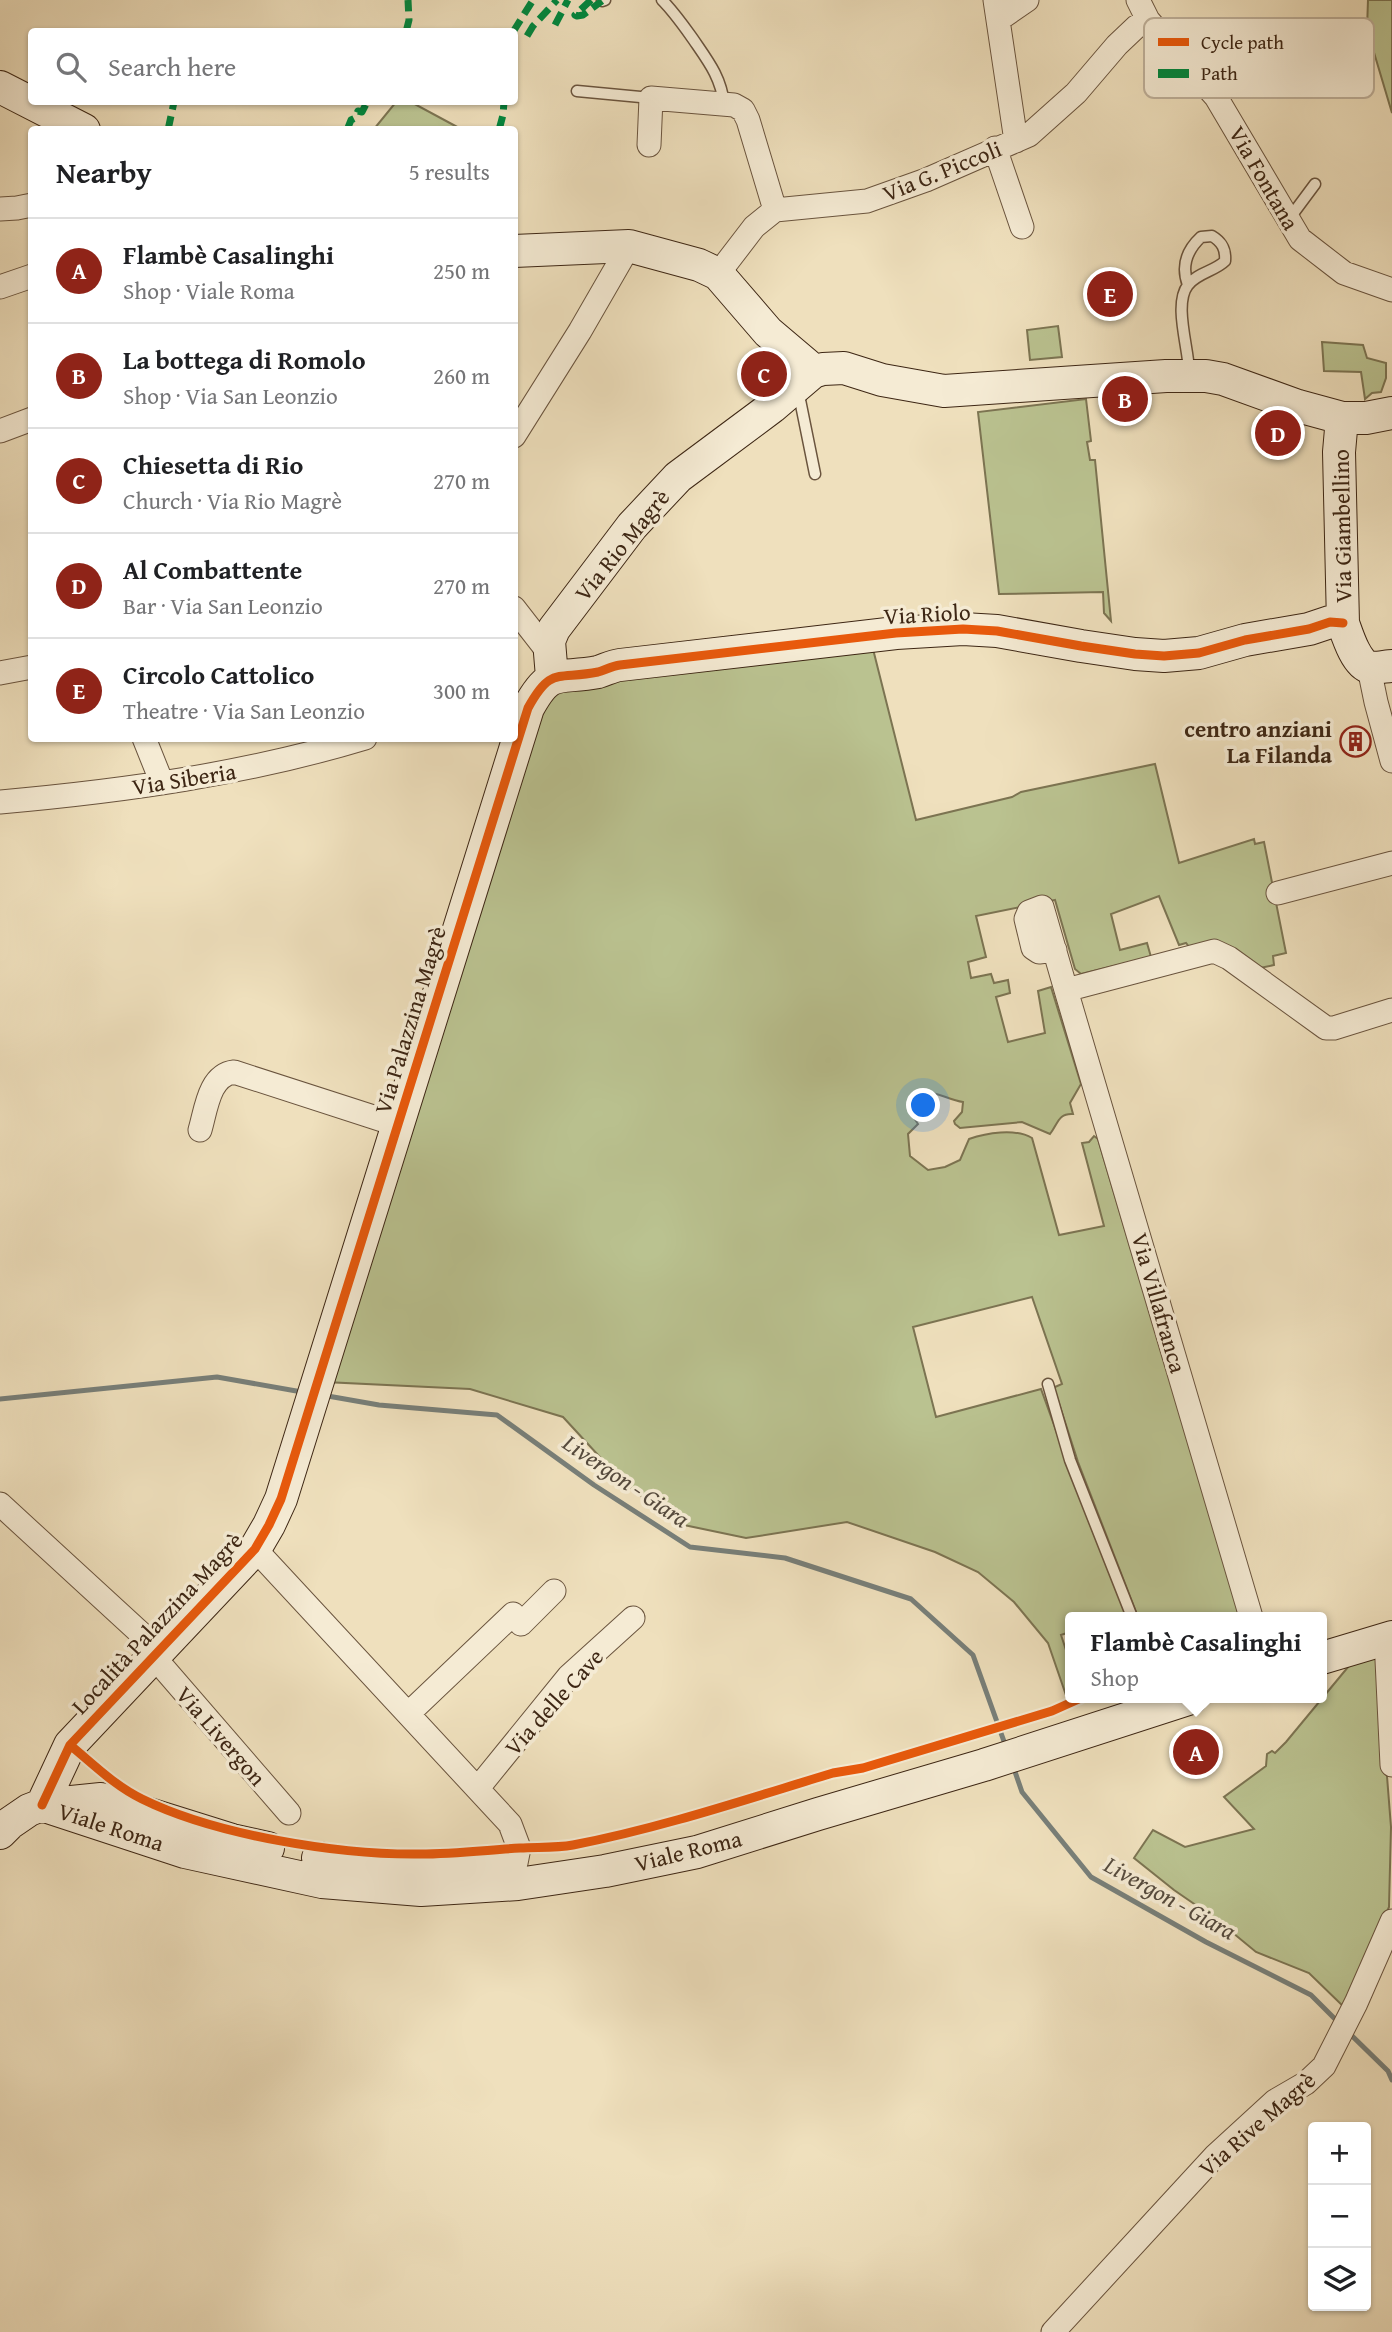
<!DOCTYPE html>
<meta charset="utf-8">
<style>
:root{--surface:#fff;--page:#f2f2f2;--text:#202124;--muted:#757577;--line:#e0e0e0;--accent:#8f2418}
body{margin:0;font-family:"Gentium Book Plus",serif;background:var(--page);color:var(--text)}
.controls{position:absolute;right:21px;bottom:21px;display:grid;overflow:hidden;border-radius:7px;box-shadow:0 2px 5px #0004}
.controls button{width:63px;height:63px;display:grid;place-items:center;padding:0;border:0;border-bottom:2px solid var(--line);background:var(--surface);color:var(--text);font:35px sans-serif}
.you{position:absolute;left:924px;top:1106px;width:24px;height:24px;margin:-18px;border:5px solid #fff;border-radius:50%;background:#1a73e8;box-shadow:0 0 0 10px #1a73e833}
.badge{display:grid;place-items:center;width:46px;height:46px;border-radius:50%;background:var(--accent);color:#fff;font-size:23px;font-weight:700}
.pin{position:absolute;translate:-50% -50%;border:4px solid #fff;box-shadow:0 2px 7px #0006}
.popup{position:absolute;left:1065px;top:1612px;width:262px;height:91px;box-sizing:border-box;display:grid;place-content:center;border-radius:7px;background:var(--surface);filter:drop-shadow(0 2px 5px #0005);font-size:23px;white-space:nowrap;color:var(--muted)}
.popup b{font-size:26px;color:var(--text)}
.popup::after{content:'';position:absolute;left:50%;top:100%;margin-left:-14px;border:14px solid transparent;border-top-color:var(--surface)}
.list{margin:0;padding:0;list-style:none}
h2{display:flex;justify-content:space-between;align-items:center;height:91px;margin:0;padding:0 28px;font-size:30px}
h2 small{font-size:23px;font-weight:400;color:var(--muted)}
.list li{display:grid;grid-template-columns:46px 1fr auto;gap:21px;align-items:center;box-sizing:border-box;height:105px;padding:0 28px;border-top:2px solid var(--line)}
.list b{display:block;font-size:26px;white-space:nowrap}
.list p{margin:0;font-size:23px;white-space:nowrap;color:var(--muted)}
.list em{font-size:23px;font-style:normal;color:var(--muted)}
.icon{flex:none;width:38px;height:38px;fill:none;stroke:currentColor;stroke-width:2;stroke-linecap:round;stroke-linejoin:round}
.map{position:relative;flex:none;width:1392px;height:2332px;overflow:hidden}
.search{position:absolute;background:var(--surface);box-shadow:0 2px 5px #0004;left:28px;top:28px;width:490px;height:77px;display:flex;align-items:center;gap:18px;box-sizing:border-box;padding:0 24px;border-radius:7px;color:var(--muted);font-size:26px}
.panel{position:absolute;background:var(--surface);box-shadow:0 2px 5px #0004;left:28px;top:126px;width:490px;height:616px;border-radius:7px}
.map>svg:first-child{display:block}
</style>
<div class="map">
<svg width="1392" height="2332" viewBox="0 0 1392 2332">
<rect width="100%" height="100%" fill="#efe0bd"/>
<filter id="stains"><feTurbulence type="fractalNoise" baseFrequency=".00286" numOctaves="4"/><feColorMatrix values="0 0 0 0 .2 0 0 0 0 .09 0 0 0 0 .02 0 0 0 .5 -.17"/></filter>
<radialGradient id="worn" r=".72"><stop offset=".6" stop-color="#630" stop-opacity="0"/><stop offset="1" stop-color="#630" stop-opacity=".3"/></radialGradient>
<!-- green -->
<path fill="#bac290" stroke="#7c7452" stroke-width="2" d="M1368 0H1392V113L1367 29Z
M396 102H411L461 129H374Z
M1058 326 1062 357 1030 360 1027 330Z
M1322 342 1363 345 1367 358 1386 363V378L1381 392 1372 393 1365 399 1361 372 1324 371Z
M1086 399 1091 441 1087 442 1090 460H1095L1111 621 1104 613 1103 592 999 594 978 412Z
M873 649 916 820 1012 797 1021 792 1155 764 1179 863 1254 839 1255 844 1264 842 1286 953 1273 956 1274 965 1260 968 1190 948 1186 943 1179 945 1159 896 1111 914 1120 950 1147 943 1151 957 1081 974 1075 969 1055 900 976 916 986 957 968 962 971 978 991 974 994 983 1008 980 1010 993 996 997 1008 1042 1045 1033 1038 991 1051 987 1081 1084 1070 1103 1073 1114C1058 1113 1058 1124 1050 1134L1022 1122 960 1128 955 1124 954 1121 962 1112 963 1102C941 1099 918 1077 908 1109L918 1124 908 1134 910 1156 928 1170 945 1167 960 1160 969 1139C986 1133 1015 1128 1032 1138L1059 1235 1104 1226 1082 1143 1089 1142 1094 1136 1098 1139 1241 1617H1138L1078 1462 1055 1391V1387L1062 1384 1032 1297 913 1327 936 1417 1041 1389 1091 1527 1126 1614 1117 1617H1070V1632L1061 1635 1070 1662V1698H1075L1068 1701 1048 1643 1014 1602 978 1572 935 1552 847 1522 746 1538 684 1525 651 1504 621 1480 563 1417 470 1389 325 1382 546 703 569 684Z
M1374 1658 1378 1662 1391 1827 1389 1907 1347 2010 1309 1973 1256 1952 1216 1919 1174 1890 1134 1858 1153 1830 1185 1847 1254 1829 1224 1797 1266 1766 1267 1754 1272 1751 1275 1753 1286 1742 1353 1661Z"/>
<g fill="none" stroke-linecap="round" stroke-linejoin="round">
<!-- stream -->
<path stroke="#787f79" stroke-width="5" d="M322 1395 379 1405 497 1415 594 1485 690 1547 785 1558 911 1599 973 1655 1006 1747
M0 1399 217 1377 302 1392
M1013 1766 1022 1792 1091 1877 1206 1942 1311 1995 1338 2022
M1347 2031 1388 2071 1392 2080"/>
<defs>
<path id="lane" d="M662 0C674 12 683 25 693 39 708 61 721 77 724 104
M602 1 605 0
M577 91 651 98
M1289 219 1315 184
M1188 285C1181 266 1187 250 1201 237L1212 236C1222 242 1226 249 1225 261 1215 271 1197 273 1188 285 1173 304 1189 349 1189 372
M798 390 815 474
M1048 1384 1070 1460 1132 1617"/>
<path id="street" d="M995 0 1016 141
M1138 0 1148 20 1216 97 1300 239 1344 273 1392 290
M998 20 1027 0
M649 145 651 98 734 105 743 110 748 120 775 210
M995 148 1022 227
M0 209 17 208 32 205
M718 274 754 227 775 210 867 201 926 180 1029 135 1076 93 1117 45 1136 27 1148 20
M0 287 32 276
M0 431 32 419
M514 436 580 331 629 246
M514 608 549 653
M1369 668 1376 702 1392 761
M0 673 32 667
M144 738 162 783
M0 802C124 791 246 774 365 738
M1278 893 1392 863
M1055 950 1039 952 1033 948 1026 919 1029 912 1042 907 1066 990 1251 1617
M1066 990 1214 951 1229 958 1326 1028H1334L1392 1010
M200 1130C206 1110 209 1075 234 1072L398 1125
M0 1504 160 1651
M255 1549 510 1824 519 1848 516 1863
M1386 1639 1392 1765
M154 1657 289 1813
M409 1713 513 1614 521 1624 554 1591
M478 1788 569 1676 633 1618
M1053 2332 1215 2156 1275 2101 1306 2083 1324 2066 1356 2003 1392 1921"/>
<path id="secondary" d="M0 87 84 130
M514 251 629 246 699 265 718 274 768 332 807 365 813 372
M1342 418 1339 452 1343 623C1347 634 1356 664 1369 667 1375 669 1386 666 1392 666
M552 677 549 641 554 629 632 526 678 477 772 407 813 372 823 369 844 368 882 380 944 391 1166 376H1206L1223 379 1298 406 1342 418H1366L1392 413
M1322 1658 1392 1637
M42 1805 70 1745 255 1549 269 1525 281 1499 528 708C551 666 557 680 598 672 605 670 612 666 620 665L896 633 963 629 997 631 1081 646 1135 654 1164 656 1199 653 1245 640 1309 629 1330 622 1343 623
M42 1805 185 1852 322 1882 421 1890 518 1884 605 1871 697 1852 818 1814 984 1765 1191 1698
M0 1833 10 1823 29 1810 42 1805 101 1799 232 1840 268 1848
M318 1858C371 1869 443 1867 497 1864"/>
</defs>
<!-- lane casing -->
<use href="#lane" stroke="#6a543e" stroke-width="13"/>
<!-- street casing -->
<use href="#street" stroke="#6a543e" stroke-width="25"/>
<!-- secondary casing -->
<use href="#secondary" stroke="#3d2614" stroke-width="34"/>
<!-- lane -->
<use href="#lane" stroke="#f5ebd4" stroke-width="10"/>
<!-- street -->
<use href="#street" stroke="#f5ebd4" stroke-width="23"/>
<!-- secondary -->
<use href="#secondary" stroke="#f5ebd4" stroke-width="32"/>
<!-- quiet -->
<path stroke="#00873e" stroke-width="7" stroke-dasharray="14 7" stroke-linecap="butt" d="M591 0 575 15 577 16 583 15 602 1
M555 25 568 0
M406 32 409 20 408 0
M513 32 533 0
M527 36 533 26 557 0
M168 130 174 102
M347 130 351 120 355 118 358 111 362 112 367 102
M499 130 503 115 504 102"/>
<defs>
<path id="cycleway" d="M70 1745C93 1764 115 1786 142 1799 215 1835 338 1855 420 1854 454 1854 487 1850 520 1848 538 1847 556 1848 573 1845 661 1828 747 1799 833 1773L863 1768 1052 1711 1081 1698
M42 1805 70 1745 255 1549 269 1525 281 1499 528 708C551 666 557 680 598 672 605 670 612 666 620 665L896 633 963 629 997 631 1081 646 1135 654 1164 656 1199 653 1245 640 1309 629 1330 622 1343 623"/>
</defs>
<!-- cycleway casing -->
<use href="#cycleway" stroke="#f5ebd4" stroke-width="13"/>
<!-- cycleway -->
<use href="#cycleway" stroke="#e8590c" stroke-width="9"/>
</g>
<!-- icons -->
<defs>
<symbol id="building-ring" viewBox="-11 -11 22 22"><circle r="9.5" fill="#f5ebd4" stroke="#8f2418" stroke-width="1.5"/><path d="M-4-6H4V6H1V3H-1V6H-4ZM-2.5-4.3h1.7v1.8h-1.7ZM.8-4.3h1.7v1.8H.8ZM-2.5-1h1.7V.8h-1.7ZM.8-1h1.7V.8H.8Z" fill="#8f2418"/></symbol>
</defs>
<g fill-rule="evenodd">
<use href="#building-ring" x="1338" y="724" width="35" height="35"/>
</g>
<g text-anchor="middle" stroke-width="7" stroke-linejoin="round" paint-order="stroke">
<!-- street labels -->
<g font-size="23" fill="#3d2614" stroke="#f5ebd4">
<text transform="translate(942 171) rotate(-22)" y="8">Via G. Piccoli</text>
<text transform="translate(1264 178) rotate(60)" y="8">Via Fontana</text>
<text transform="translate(1342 526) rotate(-91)" y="8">Via Giambellino</text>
<text transform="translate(622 545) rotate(-51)" y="8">Via Rio Magrè</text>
<text transform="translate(927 614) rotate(-3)" y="8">Via Riolo</text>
<text transform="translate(184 779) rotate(-9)" y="8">Via Siberia</text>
<text transform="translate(410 1020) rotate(-73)" y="8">Via Palazzina Magrè</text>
<text transform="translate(1159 1303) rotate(74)" y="8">Via Villafranca</text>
<text transform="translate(157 1623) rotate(-47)" y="8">Località Palazzina Magrè</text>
<text transform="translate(554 1702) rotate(-48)" y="8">Via delle Cave</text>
<text transform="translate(221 1736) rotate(49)" y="8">Via Livergon</text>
<text transform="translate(111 1827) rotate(18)" y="8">Viale Roma</text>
<text transform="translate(688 1851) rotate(-14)" y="8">Viale Roma</text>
<text transform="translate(1257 2124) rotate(-41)" y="8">Via Rive Magrè</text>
</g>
<!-- poi labels -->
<g font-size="23" font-weight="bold" fill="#3d2614" stroke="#f5ebd4" text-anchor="end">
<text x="1332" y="737">centro anziani<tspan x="1332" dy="26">La Filanda</tspan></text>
</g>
<!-- water labels -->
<g font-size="24" font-style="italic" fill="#564b3e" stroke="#f5ebd4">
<text transform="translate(626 1481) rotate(34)" y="8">Livergon - Giara</text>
<text transform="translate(1170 1898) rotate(29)" y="8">Livergon - Giara</text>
</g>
</g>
<!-- legend -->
<rect x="1144" y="18" width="230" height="80" rx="10" fill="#f5ebd4" stroke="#beb09a" stroke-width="2"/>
<rect x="1158" y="38" width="31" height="8" fill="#e8590c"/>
<rect x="1158" y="69" width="31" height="9" fill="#00873e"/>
<g font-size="19" fill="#3d2614">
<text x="1201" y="49">Cycle path</text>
<text x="1201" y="80">Path</text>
</g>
<rect width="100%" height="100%" filter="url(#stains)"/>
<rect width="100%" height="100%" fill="url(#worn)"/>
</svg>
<div class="controls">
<button>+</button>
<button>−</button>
<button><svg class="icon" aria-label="layers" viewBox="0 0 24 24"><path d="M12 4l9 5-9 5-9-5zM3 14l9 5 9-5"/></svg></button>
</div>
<div class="you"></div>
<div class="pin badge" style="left:1196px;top:1752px">A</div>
<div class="popup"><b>Flambè Casalinghi</b>Shop</div>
<div class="pin badge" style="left:1125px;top:399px">B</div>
<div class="pin badge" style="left:764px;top:374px">C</div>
<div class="pin badge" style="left:1278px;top:433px">D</div>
<div class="pin badge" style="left:1110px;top:294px">E</div>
<div class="search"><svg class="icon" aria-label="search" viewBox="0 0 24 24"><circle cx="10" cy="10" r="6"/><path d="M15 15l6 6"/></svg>Search here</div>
<section class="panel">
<h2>Nearby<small>5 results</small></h2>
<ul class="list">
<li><span class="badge">A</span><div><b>Flambè Casalinghi</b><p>Shop · Viale Roma</p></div><em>250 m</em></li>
<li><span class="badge">B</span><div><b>La bottega di Romolo</b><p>Shop · Via San Leonzio</p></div><em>260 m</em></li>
<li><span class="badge">C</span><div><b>Chiesetta di Rio</b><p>Church · Via Rio Magrè</p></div><em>270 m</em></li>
<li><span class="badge">D</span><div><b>Al Combattente</b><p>Bar · Via San Leonzio</p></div><em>270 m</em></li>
<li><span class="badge">E</span><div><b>Circolo Cattolico</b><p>Theatre · Via San Leonzio</p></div><em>300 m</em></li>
</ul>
</section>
</div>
